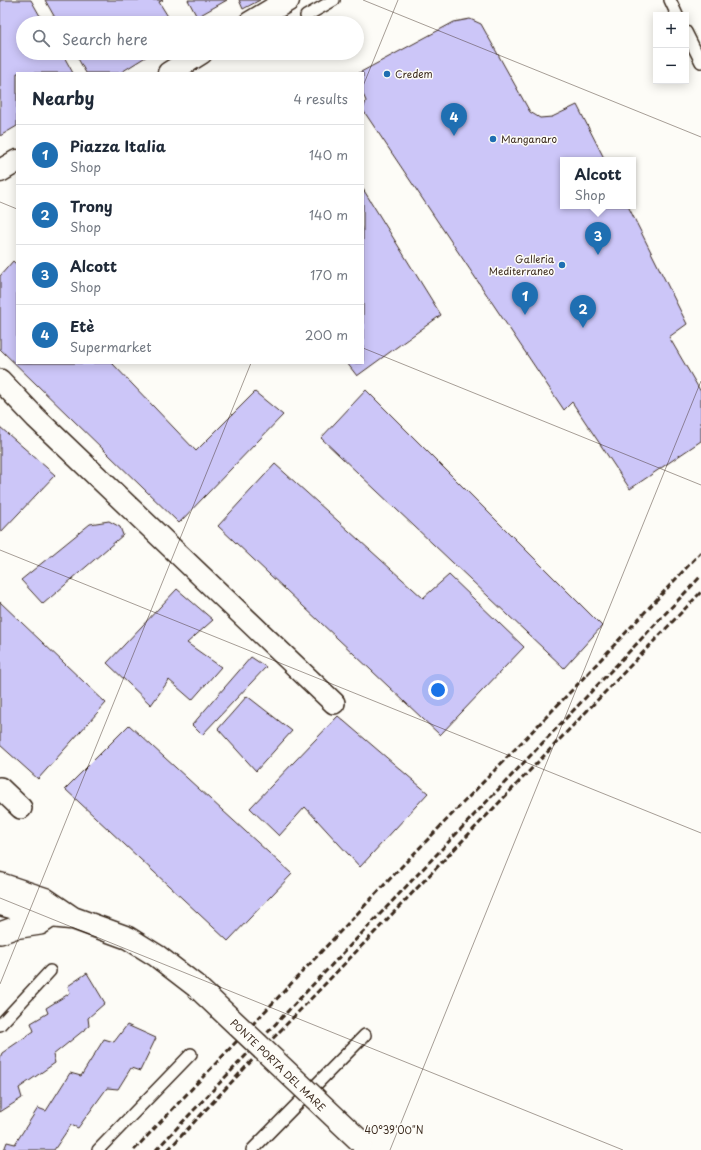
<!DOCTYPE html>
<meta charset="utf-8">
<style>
:root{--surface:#fff;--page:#f2f2f3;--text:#1f2937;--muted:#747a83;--line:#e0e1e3;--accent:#1f6fb2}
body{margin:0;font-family:"Playpen Sans",sans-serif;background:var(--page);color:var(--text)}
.controls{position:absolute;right:12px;top:12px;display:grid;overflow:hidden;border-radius:0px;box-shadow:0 2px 10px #0003}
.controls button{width:36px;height:36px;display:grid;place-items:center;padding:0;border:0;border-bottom:1px solid var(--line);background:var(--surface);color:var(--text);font:20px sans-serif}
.you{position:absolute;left:438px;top:690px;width:14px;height:14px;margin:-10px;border:3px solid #fff;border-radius:50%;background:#1a73e8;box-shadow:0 0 0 6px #1a73e833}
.badge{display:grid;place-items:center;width:26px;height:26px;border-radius:50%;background:var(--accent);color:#fff;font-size:13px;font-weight:700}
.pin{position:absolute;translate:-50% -33px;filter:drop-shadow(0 1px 2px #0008)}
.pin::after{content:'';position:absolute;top:21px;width:14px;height:12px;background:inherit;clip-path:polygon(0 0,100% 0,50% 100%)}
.popup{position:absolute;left:560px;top:157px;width:76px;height:52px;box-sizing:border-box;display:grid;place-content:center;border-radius:0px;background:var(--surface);filter:drop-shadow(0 1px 3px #0005);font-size:13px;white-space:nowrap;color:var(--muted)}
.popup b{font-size:15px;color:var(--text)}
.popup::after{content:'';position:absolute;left:50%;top:100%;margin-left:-8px;border:8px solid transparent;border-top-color:var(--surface)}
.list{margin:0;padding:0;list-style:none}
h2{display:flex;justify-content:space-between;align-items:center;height:52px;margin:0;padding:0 16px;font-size:17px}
h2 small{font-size:13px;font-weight:400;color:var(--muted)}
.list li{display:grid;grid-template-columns:26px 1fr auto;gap:12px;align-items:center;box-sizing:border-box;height:60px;padding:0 16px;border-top:1px solid var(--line)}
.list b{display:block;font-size:15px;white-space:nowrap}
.list p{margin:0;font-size:13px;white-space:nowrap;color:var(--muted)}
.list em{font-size:13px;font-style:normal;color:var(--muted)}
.icon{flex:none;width:22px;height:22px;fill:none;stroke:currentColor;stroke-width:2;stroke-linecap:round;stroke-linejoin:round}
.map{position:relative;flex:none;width:701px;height:1150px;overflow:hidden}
.search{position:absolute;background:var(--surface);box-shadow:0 2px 10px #0003;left:16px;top:16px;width:348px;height:44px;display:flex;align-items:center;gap:10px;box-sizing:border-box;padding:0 14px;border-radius:22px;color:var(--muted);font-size:15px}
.panel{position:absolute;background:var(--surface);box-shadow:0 2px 10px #0003;left:16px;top:72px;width:348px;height:292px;border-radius:0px}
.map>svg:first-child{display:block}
</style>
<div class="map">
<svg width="701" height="1150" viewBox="0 0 701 1150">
<rect width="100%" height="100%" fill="#fdfcf7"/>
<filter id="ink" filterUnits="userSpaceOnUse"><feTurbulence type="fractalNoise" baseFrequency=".025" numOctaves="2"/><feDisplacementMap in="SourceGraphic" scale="8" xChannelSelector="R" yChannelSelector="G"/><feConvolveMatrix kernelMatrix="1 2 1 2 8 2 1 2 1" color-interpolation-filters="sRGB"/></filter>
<g filter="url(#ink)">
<!-- building -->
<path fill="#ccc6f8" stroke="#3b2a1e" d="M0 0H31L44 23H23V53H62L73 73H17V126L0 136Z
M45 0H163L159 2 172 23H58Z
M188 0H227L197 17Z
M239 0H260L243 9Z
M470 19 481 24 530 112 540 118 552 117 577 105 605 160H563V206H628L687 324 669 337 701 392V441L630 489 572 402 564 410 363 110 366 101 363 94V73H359L454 22Z
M75 53H152L120 73H86Z
M363 189 441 315 357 376 347 363H363Z
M13 261 17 265V363H112L196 451 255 392 283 415 179 523 0 349V276Z
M366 390 602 626 564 668 321 438Z
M0 427 55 475 0 533Z
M275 464 423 598 449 575 524 647 440 735 218 526Z
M109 521 120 527 123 535 43 604 21 580 90 524Z
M177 589 213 620 187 643 221 667 192 700 169 680 151 705 107 663Z
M0 602 106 703 38 779 0 745Z
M251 657 266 667 202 735 192 725Z
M247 696 292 731 256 771 218 729Z
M338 716 428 793 360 867 305 807 279 836 250 808Z
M129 725 292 874 228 941 65 789Z
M87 973 105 1003 88 1018 89 1026 53 1055 55 1063 19 1088 22 1098 0 1112V1058L2 1053 34 1031 31 1023 48 1013 46 1008 70 993 68 986Z
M127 1025 156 1038 140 1071 131 1068 118 1089 107 1088 78 1128 71 1125 54 1150H4L7 1142 15 1144 38 1108 46 1111 70 1073 81 1076 104 1039 114 1042Z"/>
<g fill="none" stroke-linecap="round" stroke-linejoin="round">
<defs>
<path id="service" d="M670 0 677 15
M306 16 334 0
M686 32 701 62
M0 1025 50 971
M98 1150 191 1054
M252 1150 365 1035"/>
<path id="minor" d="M0 380 36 418 334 703
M0 788 21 808
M0 933 14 928 40 924 52 916"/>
<path id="secondary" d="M0 884 45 899 73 918 128 938 157 956 196 986
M0 904 40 915 70 918"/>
<path id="primary" d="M250 23 288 0
M169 73 201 53
M0 171 17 161"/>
</defs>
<!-- service casing -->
<use href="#service" stroke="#3b2a1e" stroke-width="14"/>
<!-- minor casing -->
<use href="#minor" stroke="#3b2a1e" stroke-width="24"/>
<!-- secondary casing -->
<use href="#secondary" stroke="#3b2a1e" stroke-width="25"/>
<!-- primary casing -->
<use href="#primary" stroke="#3b2a1e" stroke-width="25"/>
<!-- service -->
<use href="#service" stroke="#fdfcf7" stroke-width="11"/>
<!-- minor -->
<use href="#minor" stroke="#fdfcf7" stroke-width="21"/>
<!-- secondary -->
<use href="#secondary" stroke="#fdfcf7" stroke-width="22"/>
<!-- primary -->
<use href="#primary" stroke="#fdfcf7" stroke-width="22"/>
<!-- rail -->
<path stroke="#3b2a1e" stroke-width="3" stroke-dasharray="6 3" stroke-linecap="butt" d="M134 1150 405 863 575 687 701 552
M156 1150 701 576
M168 1150 257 1055 701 592"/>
<defs>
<path id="secondary-bridge" d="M196 986 361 1142"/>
</defs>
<!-- secondary-bridge casing -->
<use href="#secondary-bridge" stroke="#3b2a1e" stroke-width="25" stroke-linecap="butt"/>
<!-- secondary-bridge -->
<use href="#secondary-bridge" stroke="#fdfcf7" stroke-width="22"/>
</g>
</g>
<!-- ticks -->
<path fill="none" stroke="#3b2a1e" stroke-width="1" stroke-opacity="0.45" d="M363 0 701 137M363 86 398 0M0 202 17 209M363 348 701 485M0 550 701 833M0 898 623 1150M0 984 251 363M390 1150 701 381"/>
<!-- markers -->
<g fill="#1f6fb2" stroke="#fdfcf7" stroke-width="1.5">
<circle cx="387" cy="74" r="4"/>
<circle cx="493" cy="139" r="4"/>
<circle cx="562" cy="265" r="4"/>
</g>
<g text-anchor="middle" stroke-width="3" stroke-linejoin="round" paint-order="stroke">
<!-- poi labels -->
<g font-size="10" fill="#3b2a1e" stroke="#fdfcf7" text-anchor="start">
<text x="395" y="78">Credem</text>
<text x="501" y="143">Manganaro</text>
<text x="554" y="263" text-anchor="end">Galleria<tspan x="554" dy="12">Mediterraneo</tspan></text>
</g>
<!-- street labels -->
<g font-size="10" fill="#3b2a1e" stroke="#fdfcf7">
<text transform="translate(278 1065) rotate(44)" y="4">PONTE PORTA DEL MARE</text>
</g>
</g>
<g font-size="10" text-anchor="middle" fill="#3b2a1e" stroke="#fdfcf7" stroke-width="3" stroke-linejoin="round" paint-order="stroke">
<text x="394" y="1134">40°39'00"N</text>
</g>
</svg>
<div class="controls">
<button>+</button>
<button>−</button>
</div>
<div class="you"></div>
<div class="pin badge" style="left:525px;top:315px">1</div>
<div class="pin badge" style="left:583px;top:328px">2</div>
<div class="pin badge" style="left:598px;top:255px">3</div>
<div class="popup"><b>Alcott</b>Shop</div>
<div class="pin badge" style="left:454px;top:136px">4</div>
<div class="search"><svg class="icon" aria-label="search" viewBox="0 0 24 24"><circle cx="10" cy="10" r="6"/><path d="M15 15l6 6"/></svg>Search here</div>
<section class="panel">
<h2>Nearby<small>4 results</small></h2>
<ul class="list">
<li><span class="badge">1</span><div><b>Piazza Italia</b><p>Shop</p></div><em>140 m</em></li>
<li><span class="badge">2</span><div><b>Trony</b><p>Shop</p></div><em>140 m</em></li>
<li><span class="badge">3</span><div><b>Alcott</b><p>Shop</p></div><em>170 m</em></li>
<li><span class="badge">4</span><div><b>Etè</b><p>Supermarket</p></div><em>200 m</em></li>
</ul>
</section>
</div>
